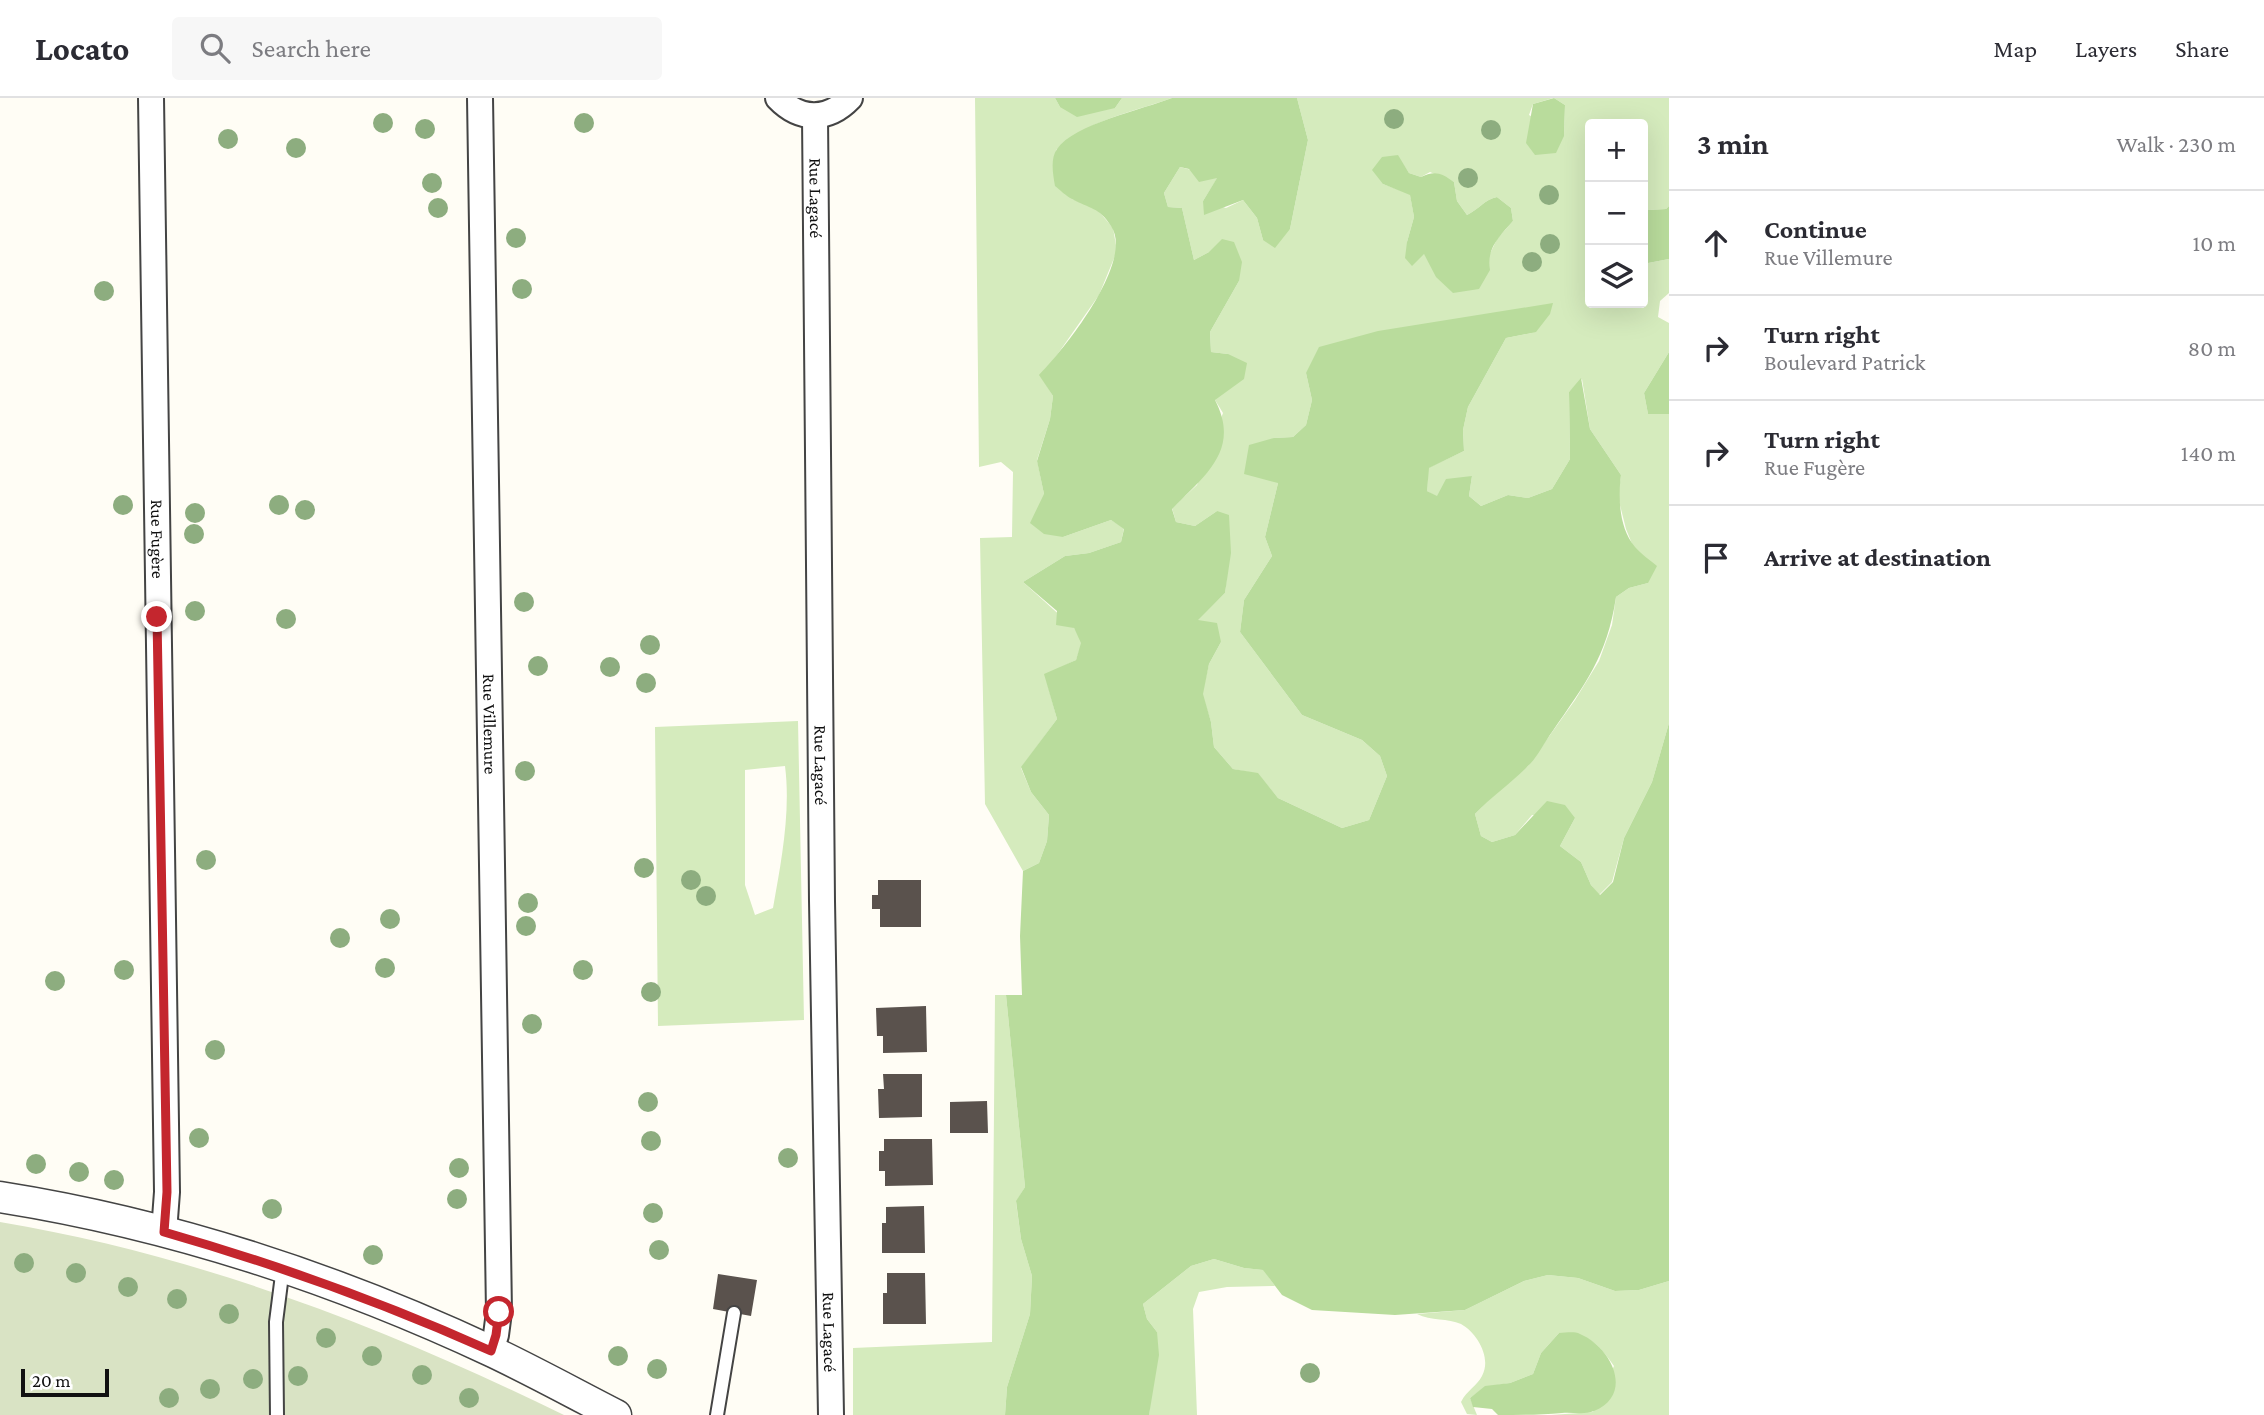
<!DOCTYPE html>
<meta charset="utf-8">
<style>
:root{--surface:#fff;--page:#f7f7f7;--text:#2b2b33;--muted:#7c7c81;--line:#e1e1e2}
body{margin:0;font-family:"Crimson Pro",serif;background:var(--page);color:var(--text)}
.controls{position:absolute;right:21px;top:21px;display:grid;overflow:hidden;border-radius:7px;box-shadow:0 7px 28px #0002}
.controls button{width:63px;height:63px;display:grid;place-items:center;padding:0;border:0;border-bottom:2px solid var(--line);background:var(--surface);color:var(--text);font:35px sans-serif}
.scale{position:absolute;left:21px;bottom:18px;width:88px;box-sizing:border-box;padding-left:7px;border:4px solid #111;border-top:0;font-size:19px;line-height:24px;white-space:nowrap;color:#111;-webkit-text-stroke:5px #fff;paint-order:stroke}
.stop{position:absolute;width:21px;height:21px;margin:-16px;border:5px solid #c4262e;border-radius:50%;background:#fff}
.stop.end{background:#c4262e;border-color:#fff;box-shadow:0 2px 7px #0008}
.list{margin:0;padding:0;list-style:none}
h2{display:flex;justify-content:space-between;align-items:center;height:91px;margin:0;padding:0 28px;font-size:30px}
h2 small{font-size:23px;font-weight:400;color:var(--muted)}
.list li{display:grid;grid-template-columns:46px 1fr auto;gap:21px;align-items:center;box-sizing:border-box;height:105px;padding:0 28px;border-top:2px solid var(--line)}
.list b{display:block;font-size:26px;white-space:nowrap}
.list p{margin:0;font-size:23px;white-space:nowrap;color:var(--muted)}
.list em{font-size:23px;font-style:normal;color:var(--muted)}
.icon{flex:none;width:38px;height:38px;fill:none;stroke:currentColor;stroke-width:2;stroke-linecap:round;stroke-linejoin:round}
.map{position:relative;flex:none;width:1669px;height:1317px;overflow:hidden}
header{display:flex;align-items:center;gap:42px;box-sizing:border-box;height:98px;padding:0 35px;background:var(--surface);border-bottom:2px solid var(--line)}
header strong{font-size:33px}
nav{display:flex;gap:38px;margin-inline-start:auto;font-size:24px}
.search{width:490px;height:63px;background:var(--page);display:flex;align-items:center;gap:18px;box-sizing:border-box;padding:0 24px;border-radius:7px;color:var(--muted);font-size:26px}
main{display:flex}
aside{flex:1;background:var(--surface)}
.map>svg:first-child{display:block}
</style>
<header>
<strong>Locato</strong>
<div class="search"><svg class="icon" aria-label="search" viewBox="0 0 24 24"><circle cx="10" cy="10" r="6"/><path d="M15 15l6 6"/></svg>Search here</div>
<nav><a>Map</a><a>Layers</a><a>Share</a></nav>
</header>
<main>
<div class="map">
<svg width="1669" height="1317" viewBox="0 0 1669 1317">
<rect width="100%" height="100%" fill="#fffdf5"/>
<!-- green -->
<path fill="#d5ebbd" fill-rule="evenodd" d="M975 0H1055L1060 9 1115 10 1122 0H1172C1133 14 1087 22 1056 52L1072 101 1096 110 1113 130 1117 153 1099 197 1050 267 1040 277 1053 298 1050 321 1037 362 1044 396 1063 439 1111 422 1124 430 1121 444 1089 455 1065 458 1023 484 1074 530 1082 545 1076 562 1045 577 1057 621 1021 670 1031 694 1049 717 1047 743 1039 765 1023 773 985 706 980 440 1012 439 1013 374 1001 364 979 369Z
M1297 0H1553L1533 6 1529 17 1564 38 1565 7 1554 0H1669V108L1666 111 1649 112 1643 108V26H1590V205H1643V166L1669 161V195L1660 203 1658 219 1669 225V254L1644 295 1648 316H1669V625L1652 684 1624 740 1612 784 1599 797 1591 787 1581 764 1560 748 1575 720 1532 717 1515 737 1492 744 1481 738 1475 716 1498 692 1528 668 1575 602 1599 563 1612 527 1616 499 1629 490 1648 485 1626 431 1618 399 1621 377 1590 331 1582 281 1569 294 1570 361 1552 391 1528 400 1508 397 1481 408 1469 398 1472 378 1437 399 1427 393 1428 370 1464 353 1463 332 1468 309 1506 240 1536 234 1306 275 1312 302 1306 327 1293 339 1274 340 1278 385 1265 439 1272 458 1244 502 1240 534 1302 617 1362 642 1380 658 1387 678 1369 722 1342 730 1278 700 1258 676 1233 671 1214 649 1211 624 1202 596 1209 566 1221 544 1197 522 1225 495 1227 477 1217 413 1195 428 1176 424 1172 410 1197 387 1223 315 1215 302 1228 256 1211 254 1210 234 1239 183 1209 154 1194 162 1182 110 1168 109 1164 95 1180 69 1218 79 1203 103 1226 110 1243 102 1257 120 1263 142 1290 131 1308 42ZM1397 57 1409 75 1421 79 1430 74 1454 84 1457 103 1467 117C1478 112 1485 101 1497 99L1511 110 1513 123 1497 141 1488 160 1437 179 1424 155 1407 144 1414 119 1410 96 1383 86Z
M798 623 804 922 658 928 655 629ZM785 668C791 714 781 765 773 810L755 817 745 787V672Z
M995 897H1006L1025 1089 1016 1104 1021 1141 1032 1178 1030 1216 1007 1289 1005 1317H853V1250L992 1244Z
M1214 1161 1244 1170 1264 1172 1275 1188 1227 1189 1199 1194 1193 1211 1197 1317H1149L1157 1234 1147 1221 1143 1206 1191 1168Z
M1548 1177 1578 1180 1615 1193 1639 1192 1669 1183V1317H1551L1593 1314 1614 1268C1598 1245 1588 1235 1559 1235L1541 1255 1533 1276 1510 1285 1485 1289 1470 1300 1477 1317 1467 1316 1461 1304C1467 1292 1477 1288 1482 1278 1492 1260 1477 1235 1461 1226 1448 1220 1431 1223 1417 1216L1465 1212 1524 1183Z"/>
<!-- forest -->
<path fill="#b9dc9c" d="M1055 0H1122L1115 10 1077 19 1060 9Z
M1172 0H1297L1308 42 1290 131 1275 150 1263 142 1257 120 1243 102 1204 117 1203 103 1217 80 1199 84 1189 71 1180 69 1164 95 1168 109 1182 110 1194 162 1209 154 1222 141 1234 144 1242 164 1239 183 1210 234 1211 254 1228 256 1247 265 1244 281 1215 302C1241 352 1205 377 1172 411L1176 424 1195 428 1217 413 1229 417 1231 455 1225 495 1198 522 1217 525 1221 544 1209 566 1203 596 1211 624 1214 649 1233 671 1258 675 1278 700 1342 730 1369 722 1387 678 1380 658 1362 642 1302 617 1240 534 1244 502 1272 458 1265 439 1278 385 1244 376 1249 347 1274 340 1293 339 1306 327 1312 302 1306 275 1319 249 1378 233 1553 205 1550 216 1536 234 1506 240 1468 309 1463 332 1464 353 1429 370 1427 393 1437 398 1446 381 1472 378 1469 398 1481 408 1508 397 1528 400 1552 391 1570 361 1569 294 1581 280 1590 331 1621 377C1618 400 1619 430 1635 449 1641 456 1650 462 1657 468L1648 485 1629 490 1616 499C1607 559 1585 586 1552 634 1544 645 1537 660 1527 669 1510 686 1491 699 1475 716L1481 738 1492 744 1515 737 1547 703 1565 707 1575 720 1560 748 1581 764 1591 787 1600 797 1613 784 1624 740 1652 684 1669 625V1183L1639 1192 1615 1193 1578 1180 1548 1177 1524 1183 1465 1212 1395 1217 1312 1212 1282 1197 1263 1172 1244 1170 1214 1161 1191 1168 1143 1206 1147 1221 1157 1234 1159 1257 1149 1317H1005L1007 1289 1030 1216 1032 1178 1021 1141 1016 1103 1025 1089 1006 897H1022L1020 838 1023 773 1039 765 1047 743 1049 717 1031 694 1021 669 1057 621 1044 576 1076 562 1081 545 1074 530 1056 527 1057 513 1023 484 1065 458 1089 455 1121 444 1124 431 1111 422 1063 439 1044 436 1030 425 1044 396 1037 363 1050 321 1053 298 1039 277C1064 252 1135 163 1111 128 1099 109 1090 111 1072 101 1066 98 1060 92 1055 88 1053 76 1050 61 1057 51 1074 26 1144 11 1172 0Z
M1554 0 1565 7 1564 38 1556 55 1535 57 1526 45 1533 6Z
M1398 57 1409 75 1421 79C1434 72 1442 75 1454 84L1457 103 1467 117C1478 112 1485 101 1497 99L1511 110 1513 123C1500 138 1486 150 1490 172L1479 191 1453 195 1436 179 1424 156 1412 168 1405 160 1407 144 1414 119 1410 97 1383 86 1372 72 1382 59Z
M1643 108 1649 112 1666 111 1669 108V161L1643 166Z
M1669 254V316H1648L1644 295Z
M1559 1235C1566 1235 1574 1233 1580 1236 1611 1249 1635 1296 1594 1313 1585 1317 1572 1314 1562 1315 1541 1317 1519 1317 1498 1317L1492 1311 1473 1309 1470 1300 1485 1288 1510 1285 1533 1276 1541 1255Z"/>
<!-- cemetery -->
<path fill="#d9e3c4" d="M0 1124C198 1157 384 1229 564 1317H0Z"/>
<!-- building -->
<path fill="#5a524d" d="M878 782H921V829H880V811H872V797H878Z
M926 908 927 954 883 955V938H877L876 910Z
M883 976H922V1019L879 1020 878 991H884Z
M987 1003 988 1035H950V1004Z
M884 1041H932L933 1087 885 1088V1073H879V1053H884Z
M924 1108 925 1155H882V1125H886V1109Z
M887 1175H925L926 1226H883V1195H887Z
M718 1176 757 1182 751 1218 713 1211Z"/>
<g fill="none" stroke-linecap="round" stroke-linejoin="round">
<defs>
<path id="service" d="M277 1317 276 1224 283 1169
M717 1317 734 1215"/>
<g id="minor">
<path id="s1" d="M151 0 167 1094 164 1134"/>
<path id="s2" d="M480 0 499 1214 496 1237 491 1253"/>
<path d="M778 0C800 23 828 23 850 0"/>
<path id="s3" d="M815 18 822 803 831 1317"/>
</g>
<path id="tertiary" d="M0 1099C171 1126 337 1181 493 1254 535 1274 575 1296 616 1317"/>
</defs>
<!-- service casing -->
<use href="#service" stroke="#444" stroke-width="16"/>
<!-- minor casing -->
<use href="#minor" stroke="#444" stroke-width="28"/>
<!-- tertiary casing -->
<use href="#tertiary" stroke="#444" stroke-width="33"/>
<!-- service -->
<use href="#service" stroke="#fff" stroke-width="12"/>
<!-- minor -->
<use href="#minor" stroke="#fff" stroke-width="24"/>
<!-- tertiary -->
<use href="#tertiary" stroke="#fff" stroke-width="30"/>
</g>
<!-- trees -->
<g fill="#8dad7f">
<circle cx="1394" cy="21" r="10"/>
<circle cx="383" cy="25" r="10"/>
<circle cx="584" cy="25" r="10"/>
<circle cx="425" cy="31" r="10"/>
<circle cx="1491" cy="32" r="10"/>
<circle cx="228" cy="41" r="10"/>
<circle cx="296" cy="50" r="10"/>
<circle cx="1468" cy="80" r="10"/>
<circle cx="432" cy="85" r="10"/>
<circle cx="1549" cy="97" r="10"/>
<circle cx="438" cy="110" r="10"/>
<circle cx="516" cy="140" r="10"/>
<circle cx="1550" cy="146" r="10"/>
<circle cx="1532" cy="164" r="10"/>
<circle cx="522" cy="191" r="10"/>
<circle cx="104" cy="193" r="10"/>
<circle cx="123" cy="407" r="10"/>
<circle cx="279" cy="407" r="10"/>
<circle cx="305" cy="412" r="10"/>
<circle cx="195" cy="415" r="10"/>
<circle cx="194" cy="436" r="10"/>
<circle cx="524" cy="504" r="10"/>
<circle cx="195" cy="513" r="10"/>
<circle cx="286" cy="521" r="10"/>
<circle cx="650" cy="547" r="10"/>
<circle cx="538" cy="568" r="10"/>
<circle cx="610" cy="569" r="10"/>
<circle cx="646" cy="585" r="10"/>
<circle cx="525" cy="673" r="10"/>
<circle cx="206" cy="762" r="10"/>
<circle cx="644" cy="770" r="10"/>
<circle cx="691" cy="782" r="10"/>
<circle cx="706" cy="798" r="10"/>
<circle cx="528" cy="805" r="10"/>
<circle cx="390" cy="821" r="10"/>
<circle cx="526" cy="828" r="10"/>
<circle cx="340" cy="840" r="10"/>
<circle cx="385" cy="870" r="10"/>
<circle cx="124" cy="872" r="10"/>
<circle cx="583" cy="872" r="10"/>
<circle cx="55" cy="883" r="10"/>
<circle cx="651" cy="894" r="10"/>
<circle cx="532" cy="926" r="10"/>
<circle cx="215" cy="952" r="10"/>
<circle cx="648" cy="1004" r="10"/>
<circle cx="199" cy="1040" r="10"/>
<circle cx="651" cy="1043" r="10"/>
<circle cx="788" cy="1060" r="10"/>
<circle cx="36" cy="1066" r="10"/>
<circle cx="459" cy="1070" r="10"/>
<circle cx="79" cy="1074" r="10"/>
<circle cx="114" cy="1082" r="10"/>
<circle cx="457" cy="1101" r="10"/>
<circle cx="272" cy="1111" r="10"/>
<circle cx="653" cy="1115" r="10"/>
<circle cx="659" cy="1152" r="10"/>
<circle cx="373" cy="1157" r="10"/>
<circle cx="24" cy="1165" r="10"/>
<circle cx="76" cy="1175" r="10"/>
<circle cx="128" cy="1189" r="10"/>
<circle cx="177" cy="1201" r="10"/>
<circle cx="229" cy="1216" r="10"/>
<circle cx="326" cy="1240" r="10"/>
<circle cx="372" cy="1258" r="10"/>
<circle cx="618" cy="1258" r="10"/>
<circle cx="657" cy="1271" r="10"/>
<circle cx="1310" cy="1275" r="10"/>
<circle cx="422" cy="1277" r="10"/>
<circle cx="298" cy="1278" r="10"/>
<circle cx="253" cy="1281" r="10"/>
<circle cx="210" cy="1291" r="10"/>
<circle cx="169" cy="1300" r="10"/>
<circle cx="469" cy="1300" r="10"/>
</g>
<g fill="none" stroke-linecap="round" stroke-linejoin="round">
<!-- route -->
<path stroke="#c4262e" stroke-width="9" d="M157 519 167 1094 164 1134C279 1167 382 1204 491 1253L496 1237 499 1214"/>
</g>
<g text-anchor="middle" stroke-width="7" stroke-linejoin="round" paint-order="stroke">
<!-- street labels -->
<g font-size="18" fill="#111" stroke="#fff">
<text dy="6" stroke="none"><textPath href="#s3" startOffset="82">Rue Lagacé</textPath></text>
<text dy="6" stroke="none"><textPath href="#s1" startOffset="441">Rue Fugère</textPath></text>
<text dy="6" stroke="none"><textPath href="#s2" startOffset="626">Rue Villemure</textPath></text>
<text dy="6" stroke="none"><textPath href="#s3" startOffset="649">Rue Lagacé</textPath></text>
<text dy="6" stroke="none"><textPath href="#s3" startOffset="1216">Rue Lagacé</textPath></text>
</g>
</g>
</svg>
<div class="controls">
<button>+</button>
<button>−</button>
<button><svg class="icon" aria-label="layers" viewBox="0 0 24 24"><path d="M12 4l9 5-9 5-9-5zM3 14l9 5 9-5"/></svg></button>
</div>
<div class="scale">20 m</div>
<div class="stop" style="left:499px;top:1214px"></div>
<div class="stop end" style="left:157px;top:519px"></div>
</div>
<aside>
<h2>3 min<small>Walk · 230 m</small></h2>
<ul class="list">
<li><svg class="icon" aria-label="ahead" viewBox="0 0 24 24"><path d="M12 20V5M6 11l6-6 6 6"/></svg><div><b>Continue</b><p>Rue Villemure</p></div><em>10 m</em></li>
<li><svg class="icon" aria-label="right" viewBox="0 0 24 24"><path d="M7 20v-9h11M14 6l5 5-5 5"/></svg><div><b>Turn right</b><p>Boulevard Patrick</p></div><em>80 m</em></li>
<li><svg class="icon" aria-label="right" viewBox="0 0 24 24"><path d="M7 20v-9h11M14 6l5 5-5 5"/></svg><div><b>Turn right</b><p>Rue Fugère</p></div><em>140 m</em></li>
<li><svg class="icon" aria-label="arrive" viewBox="0 0 24 24"><path d="M6 21V4h12l-3 4 3 4H6"/></svg><div><b>Arrive at destination</b></div></li>
</ul>
</aside>
</main>
